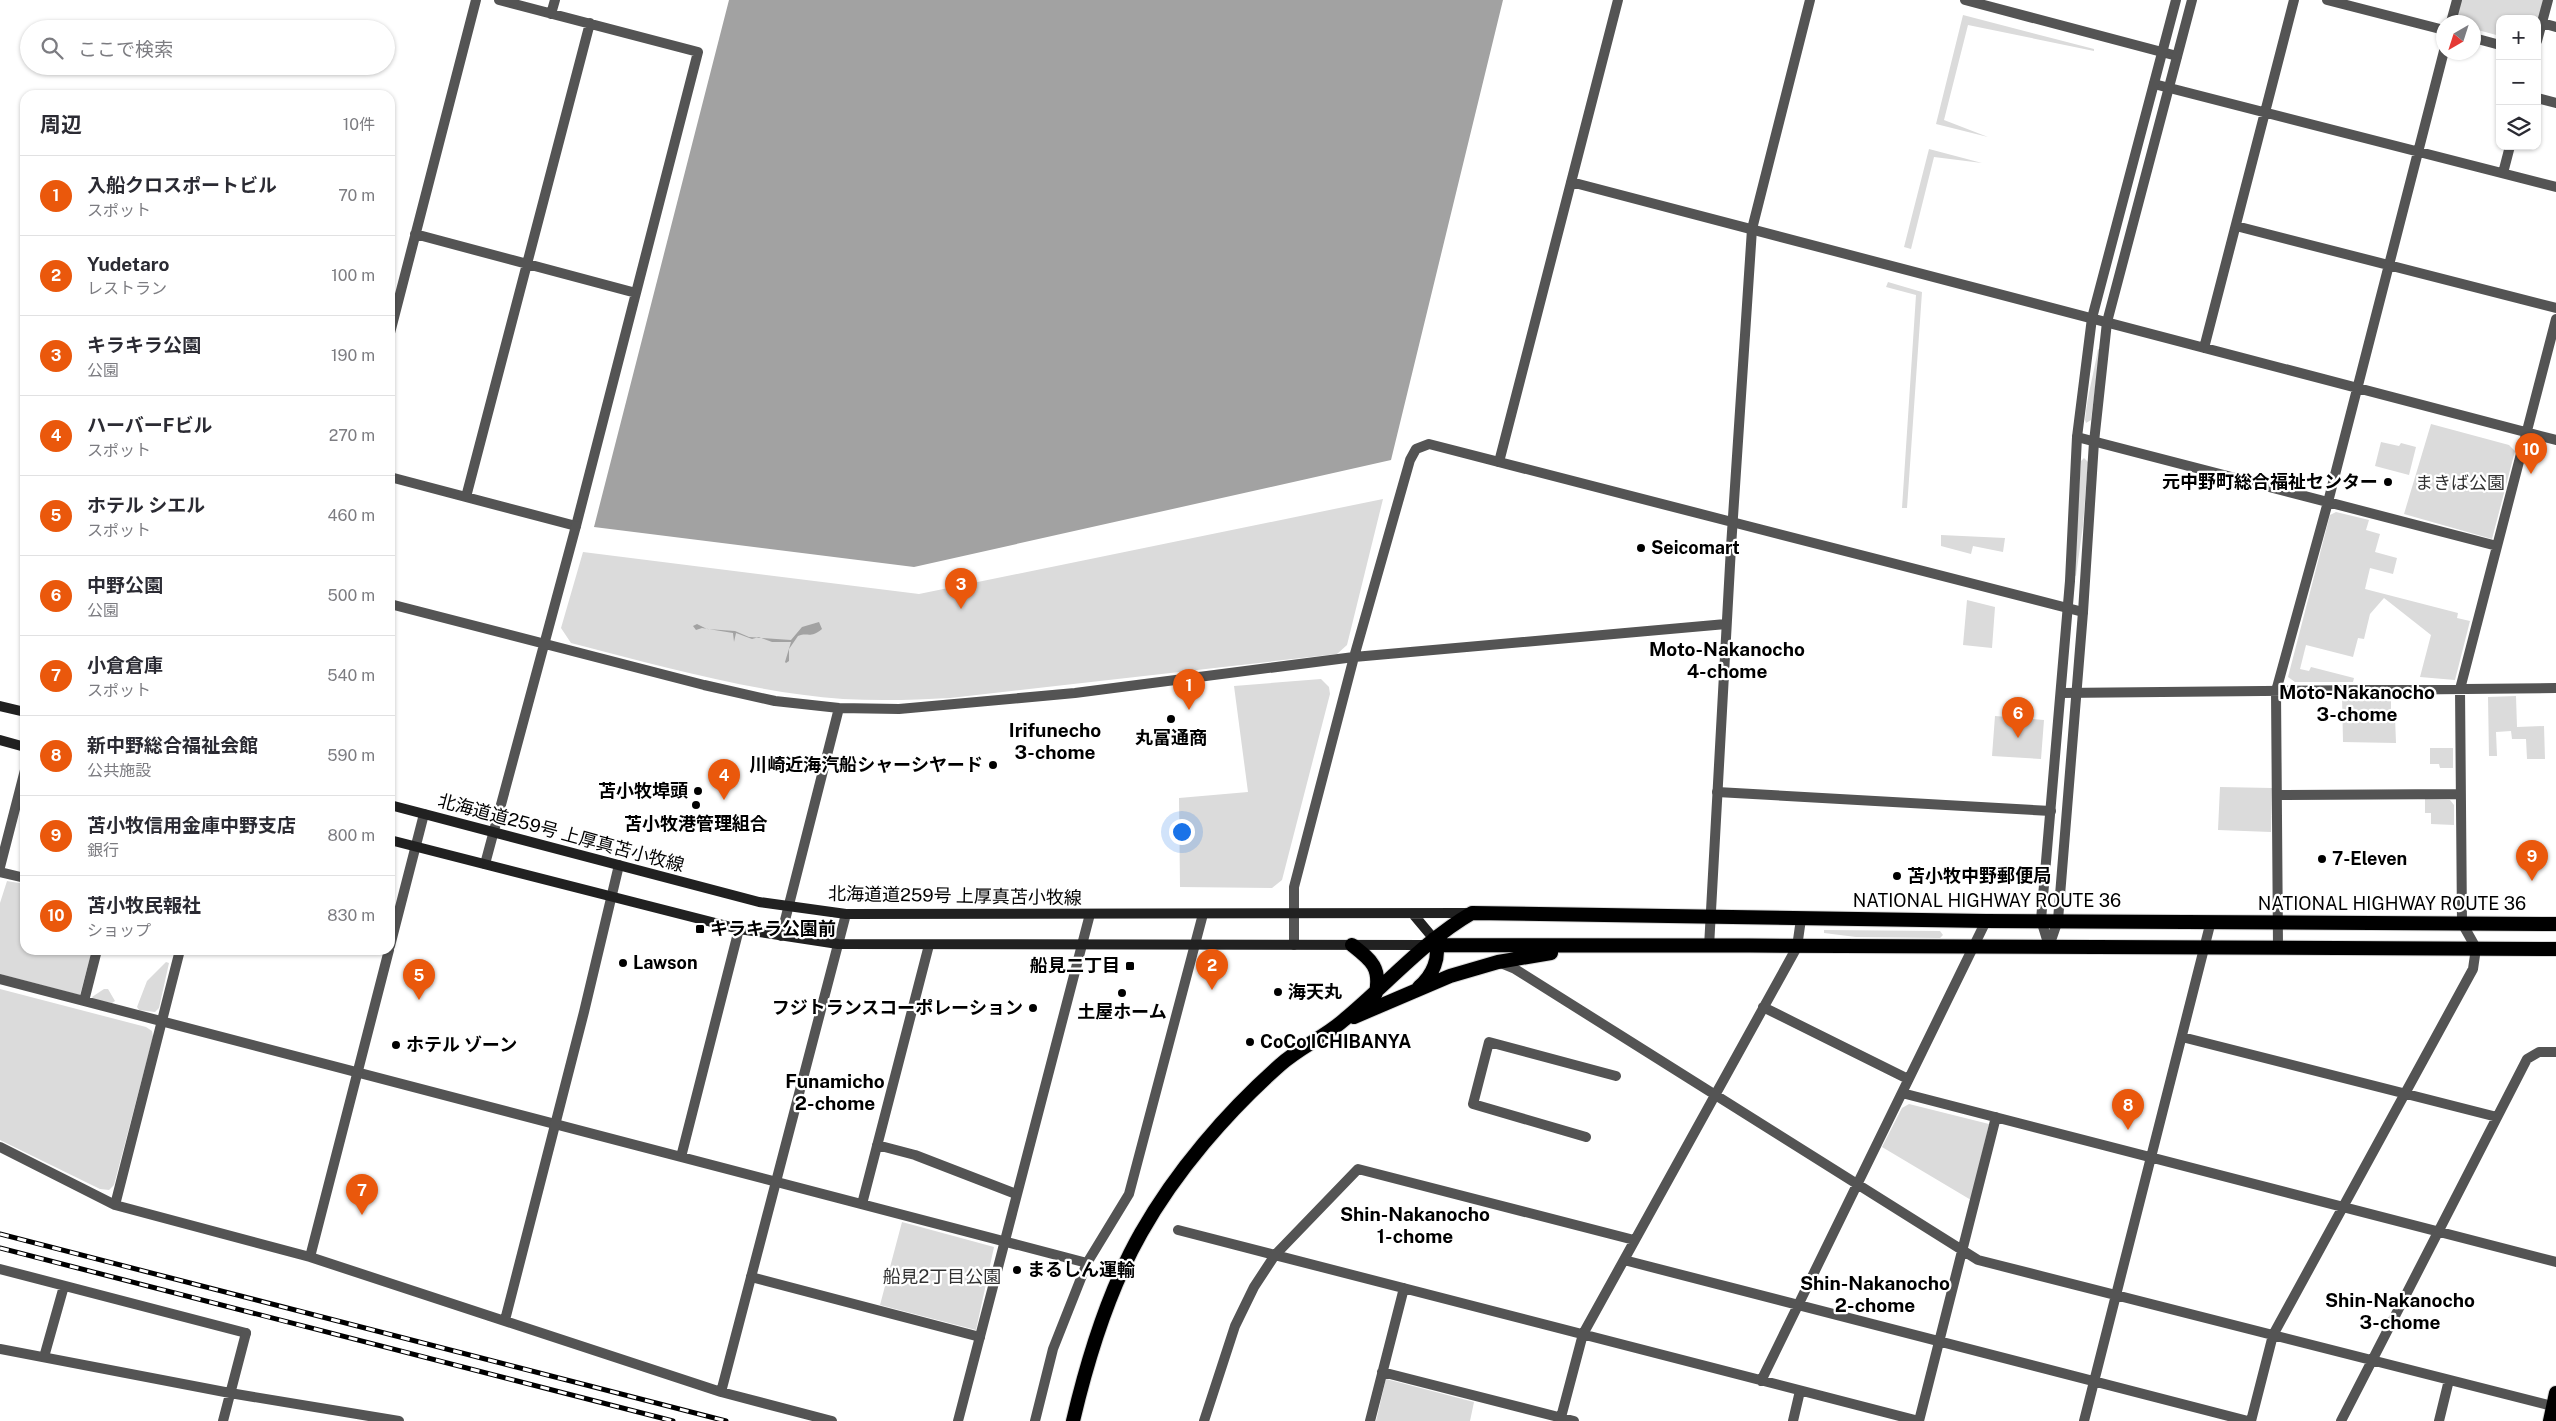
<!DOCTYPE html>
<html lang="ja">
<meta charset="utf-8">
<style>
:root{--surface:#fff;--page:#f7f7f7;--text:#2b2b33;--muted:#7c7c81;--line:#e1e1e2;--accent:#ea580c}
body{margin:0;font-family:"Public Sans","Noto Sans JP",sans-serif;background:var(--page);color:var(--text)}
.controls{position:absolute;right:15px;top:15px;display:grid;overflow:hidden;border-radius:10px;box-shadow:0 1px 4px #0004}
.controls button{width:45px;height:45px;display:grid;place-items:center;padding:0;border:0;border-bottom:1px solid var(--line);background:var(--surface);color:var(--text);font:25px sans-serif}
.compass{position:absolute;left:2436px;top:15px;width:45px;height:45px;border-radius:50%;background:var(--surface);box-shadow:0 1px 4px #0004;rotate:219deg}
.you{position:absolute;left:1181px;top:831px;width:18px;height:18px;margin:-12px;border:4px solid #fff;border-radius:50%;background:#1a73e8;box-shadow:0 0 0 8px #1a73e833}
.badge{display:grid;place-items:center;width:32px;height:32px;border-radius:50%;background:var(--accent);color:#fff;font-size:16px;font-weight:700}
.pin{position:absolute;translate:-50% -41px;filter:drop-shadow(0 1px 2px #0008)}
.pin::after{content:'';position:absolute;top:26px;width:18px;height:15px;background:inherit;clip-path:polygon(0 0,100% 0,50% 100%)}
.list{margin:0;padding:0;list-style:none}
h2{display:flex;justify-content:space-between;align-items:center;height:65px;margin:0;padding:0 20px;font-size:21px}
h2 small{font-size:16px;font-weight:400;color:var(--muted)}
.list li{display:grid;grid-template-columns:32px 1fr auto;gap:15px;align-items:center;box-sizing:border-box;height:80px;padding:0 20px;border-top:1px solid var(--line)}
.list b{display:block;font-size:19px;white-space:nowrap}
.list p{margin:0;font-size:16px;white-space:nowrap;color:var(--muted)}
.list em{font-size:16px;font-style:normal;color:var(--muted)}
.icon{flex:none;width:28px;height:28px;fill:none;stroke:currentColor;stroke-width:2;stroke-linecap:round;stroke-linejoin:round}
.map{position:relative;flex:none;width:2556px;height:1421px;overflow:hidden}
.search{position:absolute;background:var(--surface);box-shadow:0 1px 4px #0004;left:20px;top:20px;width:375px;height:55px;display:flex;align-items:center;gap:12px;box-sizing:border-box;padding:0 18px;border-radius:28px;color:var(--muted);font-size:19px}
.panel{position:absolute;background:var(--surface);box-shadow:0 1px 4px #0004;left:20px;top:90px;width:375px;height:865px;border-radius:15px}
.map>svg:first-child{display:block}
</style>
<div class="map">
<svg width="2556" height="1421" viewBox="0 0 2556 1421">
<rect width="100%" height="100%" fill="#fff"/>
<!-- green -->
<path fill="#dbdbdb" d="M2459 0H2543L2537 26V19H2500V36L2474 29V22H2457L2455 16Z
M1963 15 2094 49V51L1968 25 1944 120 1988 137 1936 124Z
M1929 149 1982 163 1934 157 1911 249 1904 247Z
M1888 282 1922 292 1907 508H1902L1916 295 1886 287Z
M2098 349 2100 350 2091 420 2086 423 2085 420C2087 396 2094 373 2098 349Z
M2431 424 2509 445 2515 451 2492 539 2404 514Z
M2381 442 2399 446 2401 443 2416 447 2409 475 2375 466Z
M2084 458 2088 462 2083 525 2076 576 2073 575 2081 461Z
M1383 499 1347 645 1337 654 950 698C915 700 879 701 843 699 751 692 661 666 571 643L561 628 583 552 919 594Z
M2336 512 2369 520 2366 530 2380 534 2375 552 2397 558 2393 574 2370 568 2365 589 2458 613 2457 618 2470 621 2455 680 2420 677 2431 635 2384 598 2370 614 2364 639 2358 638 2353 657 2306 645 2300 669 2309 671 2311 667 2354 678 2353 682H2295L2288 677 2330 515Z
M1941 535 2005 538 2003 552 1973 546 1971 554 1941 546Z
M1967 600 1995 607 1992 648 1963 645Z
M1321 679 1329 687 1330 694 1282 880 1272 888 1180 887 1179 798 1248 792 1234 686Z
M2391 694V717H2395L2396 743 2343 742 2342 695Z
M2516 696 2517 727 2544 726 2545 759H2527L2526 739H2512L2511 731 2496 732 2497 756H2489L2488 697Z
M1995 716 2044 720 2041 759 1992 756Z
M2453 748V768H2440L2439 764H2430V748Z
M2220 787 2272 788 2271 832 2218 830Z
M2425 799 2450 800 2454 805V825L2431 824V813H2425Z
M7 881 25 884V950H92L80 995 0 974V903Z
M1824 930 1940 931 1943 935 1940 938 1856 937 1824 933Z
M166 962 169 963 159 1008 155 1012 139 1010 137 1007 147 981Z
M0 989 146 1027 152 1031 153 1037 114 1185 109 1190 100 1189 0 1140Z
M104 989H108L115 1001 112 1003 95 1000 92 997Z
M1909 1104 1989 1124 1971 1200 1882 1147 1902 1108Z
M902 1222 994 1247 976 1330 880 1305Z
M1386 1379 1474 1402 1470 1421H1376Z"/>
<!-- water -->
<path fill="#a2a2a2" d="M729 0H1503L1391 460 914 567 594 527Z
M819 622 822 629C810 639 808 632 798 636L789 649V661L786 663 785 662 791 642H772L759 637 752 639 736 633 734 642 733 633 702 628 696 630 693 626 697 624 707 629 735 631 749 637 791 640 802 627Z"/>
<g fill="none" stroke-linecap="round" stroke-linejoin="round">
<defs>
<path id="trunk" d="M1352 945C1371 960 1381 967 1376 993
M1428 945C1804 946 2180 945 2556 949
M1419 987C1432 976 1442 957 1434 939
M1354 1017 1450 976 1498 962 1551 953
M1073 1421C1088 1357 1108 1291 1141 1233 1176 1171 1227 1112 1280 1065 1300 1047 1325 1037 1345 1019 1387 984 1425 940 1472 913L1986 921 2556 924
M2550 1421 2556 1393"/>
</defs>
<!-- trunk casing -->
<use href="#trunk" stroke="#dbdbdb" stroke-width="16"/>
<!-- minor -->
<path stroke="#545454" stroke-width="10" d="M1965 0 2177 56
M2327 0 2444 30
M551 14 555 0
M2451 22 2457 0
M2542 23 2556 27
M2474 38 2500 45
M2537 41 2548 0
M2154 84 2556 187
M2537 98 2556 103
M2503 173 2510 146
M1571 182 2556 440
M2236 226 2556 308
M415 234 636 293
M390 333 476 0
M2204 348 2294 0
M2077 437 2497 546
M1499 462 1618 0
M390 477 576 526 698 52 499 0
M466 497 590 23
M1732 522 2083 612
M2061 693 2556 688
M1717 792 2051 811
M2277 795 2461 794
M0 867 25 770
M0 872 25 878
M2278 946 2276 691 2328 502 2444 51
M1498 962 1515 969 1978 1260 2556 1407
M0 979 1087 1263
M84 1001 97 950
M1763 1007 1908 1079
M2182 1037 2497 1117
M1902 1093 2556 1262
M1586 1137 1473 1104 1489 1042 1616 1076
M877 1145 915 1155 1016 1194
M681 1157 739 929
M862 1204 929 945
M1178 1230 1919 1421
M1624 1260 2248 1421
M0 1269 246 1333
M751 1277 980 1337
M44 1357 64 1286
M1382 1372 1574 1421
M1761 1381 1986 921
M1204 1421 1235 1326 1254 1287 1275 1255 1358 1169 1634 1240
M1370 1421 1404 1288
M1560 1421 1583 1334 1797 947 1801 919
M1793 1421 1800 1391
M1919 1421 1996 1117
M2084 1421 2211 921
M2251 1421 2273 1335 2473 969 2476 948 2462 923 2460 689 2556 319
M2341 1421 2527 1059 2539 1052H2556
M2439 1421 2449 1380"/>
<!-- tertiary -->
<path stroke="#545454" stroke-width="10" d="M390 604 704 685 775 701 839 708 899 709 1075 693 1354 657 1726 624
M485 864 576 526
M781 936 839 708
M1294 945V887L1354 657 1410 460 1416 449 1429 444 1732 522
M390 946 424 814
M2049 946 2058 920 2083 612 2094 442 2107 322 2192 0
M2049 946 2041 920 2070 581 2077 437 2092 318 2176 0
M1709 947 1731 547 1752 229 1810 0
M0 1147 115 1205 310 1257 721 1392 832 1421
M115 1205 180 950
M310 1257 389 950
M505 1320 584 1012 619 865
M0 1349 230 1393 399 1421
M721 1392 846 914
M223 1421 246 1333
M958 1421 1090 914
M1035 1421 1053 1349 1087 1263 1129 1194 1203 914"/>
<!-- secondary -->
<path stroke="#212121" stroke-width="10" d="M0 706 25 712
M0 740 25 747
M390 805 759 902 846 914 1471 913
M390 840 739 929 838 944 1428 945
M1413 914 1434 939"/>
<!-- trunk -->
<use href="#trunk" stroke="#000" stroke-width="14"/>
<defs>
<path id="rail" d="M0 1234 726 1421
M0 1248 673 1421"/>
</defs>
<!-- rail casing -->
<use href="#rail" stroke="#000" stroke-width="5"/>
<!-- rail -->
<use href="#rail" stroke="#fff" stroke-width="3" stroke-dasharray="9" stroke-linecap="butt"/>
</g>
<!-- markers -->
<g fill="#000" stroke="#fff" stroke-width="2">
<circle cx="2388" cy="482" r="5"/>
<circle cx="1641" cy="548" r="5"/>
<circle cx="1171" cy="719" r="5"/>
<circle cx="993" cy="765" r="5"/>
<circle cx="698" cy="791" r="5"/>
<circle cx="696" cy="805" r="5"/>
<circle cx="2322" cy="859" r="5"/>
<circle cx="1897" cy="876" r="5"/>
<rect x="695" y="924" width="10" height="10" rx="2.5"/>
<circle cx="623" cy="963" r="5"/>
<rect x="1125" y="961" width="10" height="10" rx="2.5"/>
<circle cx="1278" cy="992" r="5"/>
<circle cx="1122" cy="993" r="5"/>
<circle cx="1033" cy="1008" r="5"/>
<circle cx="1250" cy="1042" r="5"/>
<circle cx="396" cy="1045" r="5"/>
<circle cx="1017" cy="1270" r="5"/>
</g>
<g text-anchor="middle" stroke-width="4.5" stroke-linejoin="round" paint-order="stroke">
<!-- poi labels -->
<g font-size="18" font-weight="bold" fill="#000" stroke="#fff" text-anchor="start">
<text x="2378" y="488" text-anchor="end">元中野町総合福祉センター</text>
<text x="1651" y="554">Seicomart</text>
<text x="1171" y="744" text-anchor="middle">丸富通商</text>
<text x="983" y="771" text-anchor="end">川崎近海汽船シャーシヤード</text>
<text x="688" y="797" text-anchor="end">苫小牧埠頭</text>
<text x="696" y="830" text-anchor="middle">苫小牧港管理組合</text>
<text x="2332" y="865">7-Eleven</text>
<text x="1907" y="882">苫小牧中野郵便局</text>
<text x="710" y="935">キラキラ公園前</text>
<text x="633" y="969">Lawson</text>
<text x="1120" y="972" text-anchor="end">船見二丁目</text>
<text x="1288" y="998">海天丸</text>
<text x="1023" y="1014" text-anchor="end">フジトランスコーポレーション</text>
<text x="1122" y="1018" text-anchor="middle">土屋ホーム</text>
<text x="1260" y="1048">CoCo ICHIBANYA</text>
<text x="406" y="1051">ホテル ゾーン</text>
<text x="1027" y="1276">まるしん運輸</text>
</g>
<!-- park labels -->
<g font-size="18" fill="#323232" stroke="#fff">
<text x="2460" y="489">まきば公園</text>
<text x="942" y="1283">船見2丁目公園</text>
</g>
<!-- street labels -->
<g font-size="18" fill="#000" stroke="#fff">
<text transform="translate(561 833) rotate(15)" y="6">北海道道259号 上厚真苫小牧線</text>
<text transform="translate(955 896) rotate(1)" y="6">北海道道259号 上厚真苫小牧線</text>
<text x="1987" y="907">NATIONAL HIGHWAY ROUTE 36</text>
<text x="2392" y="910">NATIONAL HIGHWAY ROUTE 36</text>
</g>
<!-- neighbourhood labels -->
<g font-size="19" font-weight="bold" fill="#000" stroke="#fff">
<text x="1727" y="656">Moto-Nakanocho<tspan x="1727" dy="22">4-chome</tspan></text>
<text x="2357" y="699">Moto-Nakanocho<tspan x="2357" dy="22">3-chome</tspan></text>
<text x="1055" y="737">Irifunecho<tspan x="1055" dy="22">3-chome</tspan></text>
<text x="835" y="1088">Funamicho<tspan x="835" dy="22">2-chome</tspan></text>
<text x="1415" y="1221">Shin-Nakanocho<tspan x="1415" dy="22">1-chome</tspan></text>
<text x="1875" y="1290">Shin-Nakanocho<tspan x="1875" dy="22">2-chome</tspan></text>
<text x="2400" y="1307">Shin-Nakanocho<tspan x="2400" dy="22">3-chome</tspan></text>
</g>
</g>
</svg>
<div class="controls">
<button>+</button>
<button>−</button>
<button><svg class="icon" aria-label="layers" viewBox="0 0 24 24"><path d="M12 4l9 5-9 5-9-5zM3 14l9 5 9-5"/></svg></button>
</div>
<svg class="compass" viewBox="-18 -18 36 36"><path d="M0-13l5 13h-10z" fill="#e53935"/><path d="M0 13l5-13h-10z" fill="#7c7c81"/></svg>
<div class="you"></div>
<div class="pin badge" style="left:1189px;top:710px">1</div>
<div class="pin badge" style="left:1212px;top:990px">2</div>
<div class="pin badge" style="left:961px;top:609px">3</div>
<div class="pin badge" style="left:724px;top:800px">4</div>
<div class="pin badge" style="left:419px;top:1000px">5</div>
<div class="pin badge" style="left:2018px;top:738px">6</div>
<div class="pin badge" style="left:362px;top:1215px">7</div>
<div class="pin badge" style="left:2128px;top:1130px">8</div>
<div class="pin badge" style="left:2532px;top:881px">9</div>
<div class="pin badge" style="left:2531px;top:474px">10</div>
<div class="search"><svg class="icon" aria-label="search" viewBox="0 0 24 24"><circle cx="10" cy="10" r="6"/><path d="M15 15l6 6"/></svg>ここで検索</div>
<section class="panel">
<h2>周辺<small>10件</small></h2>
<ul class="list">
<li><span class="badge">1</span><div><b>入船クロスポートビル</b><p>スポット</p></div><em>70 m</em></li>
<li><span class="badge">2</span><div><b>Yudetaro</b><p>レストラン</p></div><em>100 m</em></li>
<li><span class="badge">3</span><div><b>キラキラ公園</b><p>公園</p></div><em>190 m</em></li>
<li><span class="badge">4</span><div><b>ハーバーFビル</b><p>スポット</p></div><em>270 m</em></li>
<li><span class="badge">5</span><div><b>ホテル シエル</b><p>スポット</p></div><em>460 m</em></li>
<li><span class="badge">6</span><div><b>中野公園</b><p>公園</p></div><em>500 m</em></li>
<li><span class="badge">7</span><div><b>小倉倉庫</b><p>スポット</p></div><em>540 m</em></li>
<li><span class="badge">8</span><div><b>新中野総合福祉会館</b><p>公共施設</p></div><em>590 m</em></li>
<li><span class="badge">9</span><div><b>苫小牧信用金庫中野支店</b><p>銀行</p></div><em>800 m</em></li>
<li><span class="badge">10</span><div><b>苫小牧民報社</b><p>ショップ</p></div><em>830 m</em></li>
</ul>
</section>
</div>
